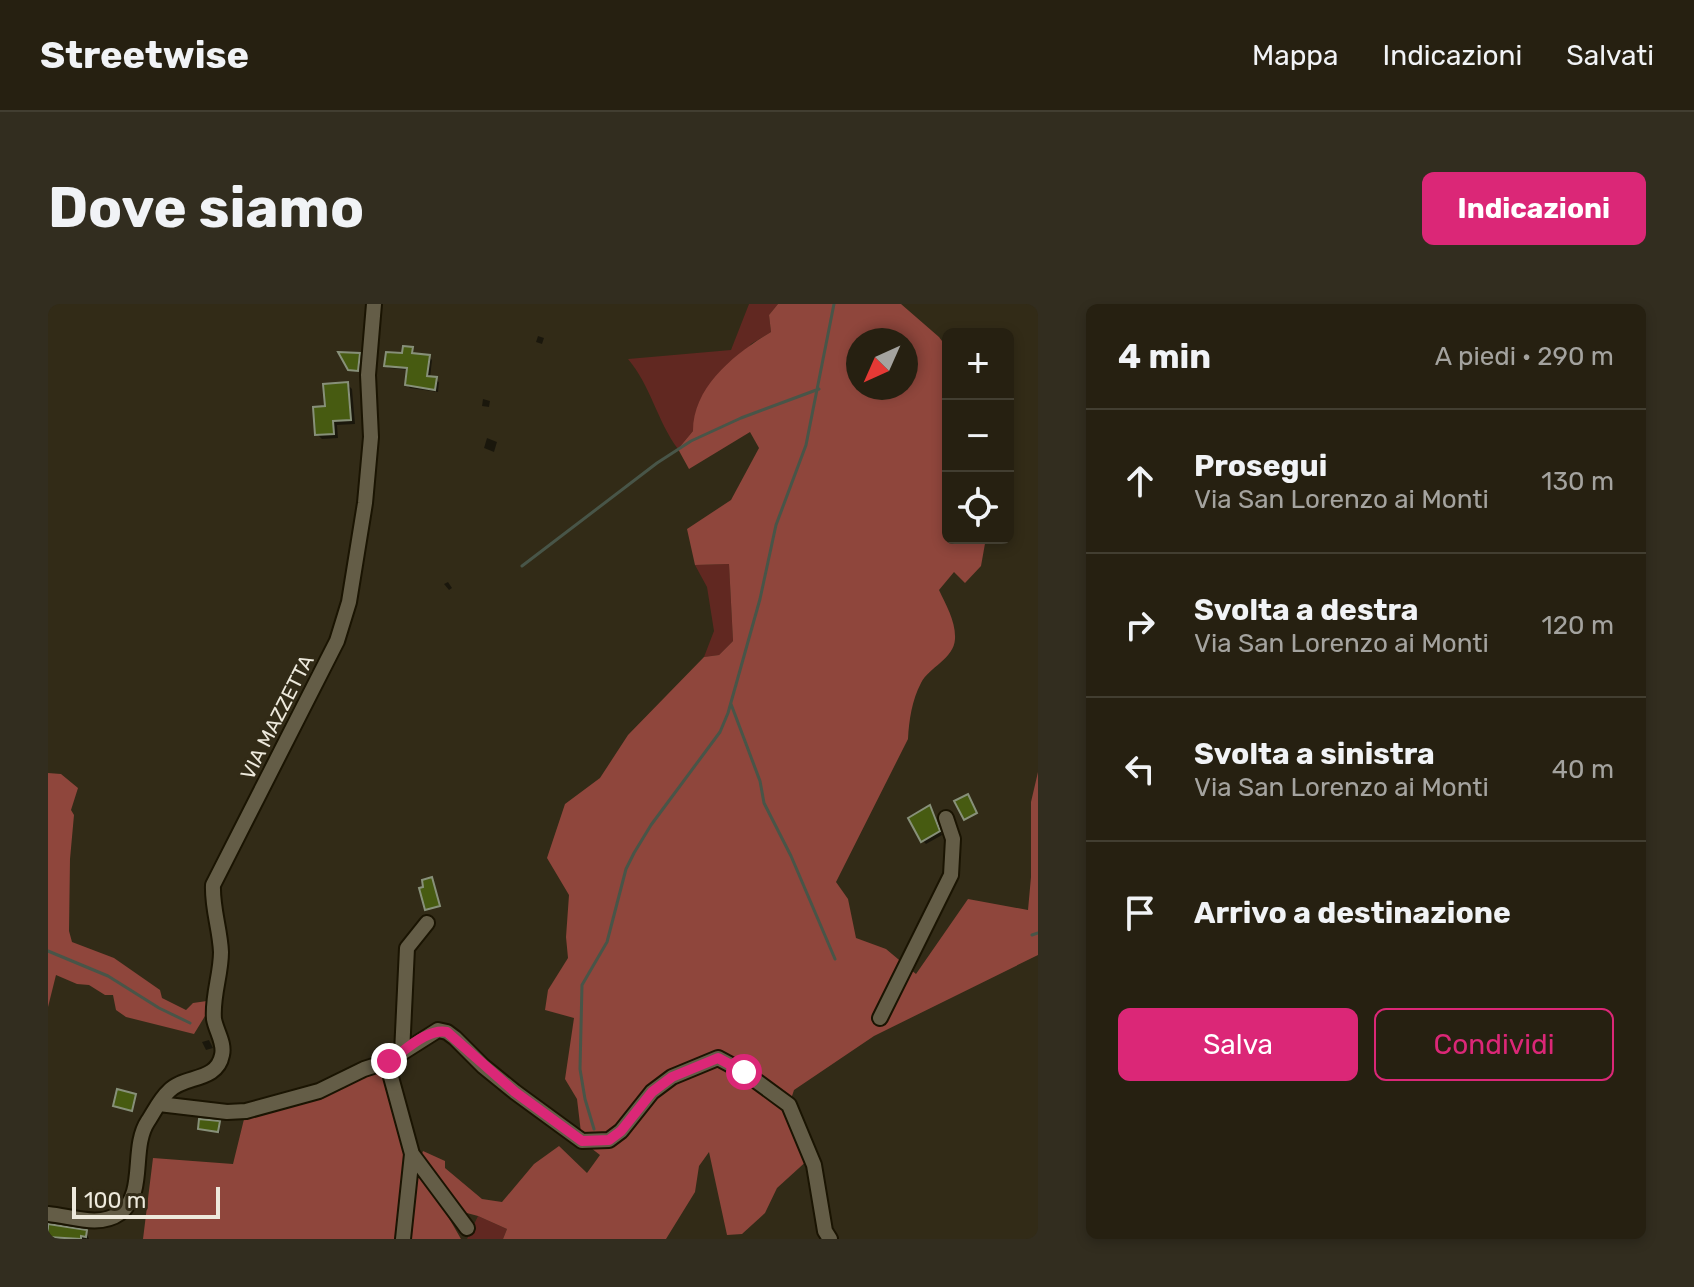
<!DOCTYPE html>
<html lang="it">
<meta charset="utf-8">
<style>
:root{--surface:#262011;--page:#322d1f;--text:#f1f3f6;--muted:#a4a39f;--line:#423e31;--accent:#db2777}
body{margin:0;font-family:Rubik,sans-serif;background:var(--page);color:var(--text)}
.controls{position:absolute;right:24px;top:24px;display:grid;overflow:hidden;border-radius:12px;box-shadow:0 4px 12px #0003}
.controls button{width:72px;height:72px;display:grid;place-items:center;padding:0;border:0;border-bottom:2px solid var(--line);background:var(--surface);color:var(--text);font:40px sans-serif}
.compass{position:absolute;left:798px;top:24px;width:72px;height:72px;border-radius:50%;background:var(--surface);box-shadow:0 4px 12px #0003;rotate:225deg}
.scale{position:absolute;left:24px;bottom:20px;width:148px;box-sizing:border-box;padding-left:8px;border:4px solid #ede9dc;border-top:0;font-size:22px;line-height:28px;white-space:nowrap;color:#ede9dc;-webkit-text-stroke:6px #322b17;paint-order:stroke}
.stop{position:absolute;width:24px;height:24px;margin:-18px;border:6px solid #db2777;border-radius:50%;background:#fff}
.stop.end{background:#db2777;border-color:#fff;box-shadow:0 2px 8px #0008}
.list{margin:0;padding:0;list-style:none}
h2{display:flex;justify-content:space-between;align-items:center;height:104px;margin:0;padding:0 32px;font-size:34px}
h2 small{font-size:26px;font-weight:400;color:var(--muted)}
.list li{display:grid;grid-template-columns:52px 1fr auto;gap:24px;align-items:center;box-sizing:border-box;height:144px;padding:0 32px;border-top:2px solid var(--line)}
.list b{display:block;font-size:30px;white-space:nowrap}
.list p{margin:0;font-size:26px;white-space:nowrap;color:var(--muted)}
.list em{font-size:26px;font-style:normal;color:var(--muted)}
.actions{display:flex;gap:16px;padding:24px 32px}
.actions a{flex:1;padding:18px 0;border:2px solid var(--accent);border-radius:12px;text-align:center;font-size:28px;color:var(--accent)}
.actions .main{background:var(--accent);color:#fff}
.icon{flex:none;width:44px;height:44px;fill:none;stroke:currentColor;stroke-width:2;stroke-linecap:round;stroke-linejoin:round}
.map{position:relative;flex:none;width:990px;height:935px;overflow:hidden;border-radius:12px}
header{display:flex;align-items:center;gap:48px;box-sizing:border-box;height:112px;padding:0 40px;background:var(--surface);border-bottom:2px solid var(--line)}
header strong{font-size:38px}
nav{display:flex;gap:44px;margin-inline-start:auto;font-size:28px}
.intro{display:flex;align-items:center;justify-content:space-between;box-sizing:border-box;height:192px;padding:0 48px}
h1{margin:0;font-size:56px}
.button{padding:20px 36px;border-radius:12px;background:var(--accent);color:#fff;font-size:28px;font-weight:700}
main{display:flex;gap:48px;padding:0 48px}
aside{flex:1;background:var(--surface);border-radius:12px;box-shadow:0 4px 12px #0003}
.map>svg:first-child{display:block}
</style>
<header>
<strong>Streetwise</strong>
<nav><a>Mappa</a><a>Indicazioni</a><a>Salvati</a></nav>
</header>
<div class="intro"><h1>Dove siamo</h1><a class="button">Indicazioni</a></div>
<main>
<div class="map">
<svg width="990" height="935" viewBox="0 0 990 935">
<rect width="100%" height="100%" fill="#322b17"/>
<!-- green -->
<path fill="#612821" d="M701 0H730L721 11 723 28 703 40 645 127 630 145C609 117 603 82 580 55L683 46Z
M681 260 685 337 671 351 656 353 666 327 659 283 647 261Z
M430 912 459 925 455 935H419Z"/>
<!-- forest -->
<path fill="#8f463c" fill-rule="evenodd" d="M730 0H853L891 33 900 45V234H938L933 262 917 279 906 268 891 286C898 301 908 318 907 335 906 355 881 363 873 379 864 396 861 416 860 435L788 578 800 595 808 634 838 645 868 670 920 595 980 606 983 573V498L990 468V651L826 732 746 786 741 801 762 854 729 884 717 909 694 930 679 931 661 848 651 862 647 888 618 935H455L459 925 430 912 404 905 371 858 375 847 397 857V864L434 895 454 898 486 860 511 842 539 869 552 851 534 837 529 795 517 775 526 714 497 706 500 686 520 654 518 633 521 591 499 554 517 500 552 474 580 431 656 353 671 351 685 337 681 260 647 261 639 225 683 196 711 144 702 128 641 165 630 145 645 127C645 82 688 49 723 28L721 11ZM810 36H858V84H810Z
M0 469 13 470 30 484 23 506 26 511 22 555 21 627 24 638 66 654 112 686 114 694 138 706 145 699 166 696V711L157 712 146 730 78 713 68 706 65 691H57L41 681 29 680 8 671 0 703Z
M341 757 364 850 413 935H95L105 854 185 860 198 807Z"/>
<!-- shadow -->
<path fill="#0007" d="M490 32 496 34 494 40 488 38Z
M364 45 366 51 381 53 384 56 382 74 391 78 390 88 362 84 359 81 361 66 341 64 338 61Z
M299 80 304 85 307 120 289 121 290 134 274 135 269 130 279 104Z
M435 95 442 97 441 103 434 102Z
M439 134 449 138 446 148 436 144Z
M400 278 404 284 401 286 396 280Z
M882 504 894 531 878 540 874 536Z
M161 736 165 744 158 746 154 738Z
M171 819 172 829 152 825Z
M0 921 38 928 41 935H0Z"/>
<g fill="none" stroke-linecap="round" stroke-linejoin="round">
<!-- stream -->
<path stroke="#485548" stroke-width="3" d="M474 262 609 159 643 137 693 114 771 85
M683 400 712 477 716 499 743 552 787 655
M984 631 990 629
M0 647 60 672 111 704 142 719
M546 825 537 795 532 765 534 681 559 638 578 565 586 549 603 521 672 428 680 409 712 295 728 221 758 141 786 0"/>
</g>
<!-- building -->
<path fill="#475b11" stroke="#879079" stroke-width="2" d="M355 42 365 43 364 49 382 51 379 72 389 73 387 86 357 81 359 64 336 62 338 48 354 49Z
M290 48 312 49 310 67 300 66Z
M300 78 303 116 285 117 286 130 267 131 265 103 277 102 275 80Z
M920 490 929 509 916 516 906 497Z
M882 501 892 527 873 538 860 514Z
M384 573 392 602 377 606 371 584 375 583 374 576Z
M69 785 88 790 84 807 65 802Z
M151 815 172 817 170 828 150 825Z
M0 920 39 926 38 933 33 932V935L0 933Z"/>
<g fill="none" stroke-linecap="round" stroke-linejoin="round">
<defs>
<path id="minor" d="M832 714 903 571 905 535 898 514
M354 749 359 644 379 619
M341 757 343 773 364 850 355 935
M111 800 179 808 198 807 271 787 316 765 341 757 390 726 399 728 407 734 435 762 467 788 534 837 561 836 573 827 604 788 624 773 670 754 696 768 741 801 766 861 777 927 782 935
M364 850 419 924
M0 910C23 912 51 924 72 909 99 889 82 844 100 817 106 808 112 795 121 787 136 771 169 778 174 751 177 739 168 727 166 715 164 692 173 671 173 648 172 625 164 604 165 581L289 337 301 298 317 199 323 133 320 71 326 0"/>
</defs>
<!-- minor casing -->
<use href="#minor" stroke="#1a1402" stroke-width="18"/>
<!-- minor -->
<use href="#minor" stroke="#645d47" stroke-width="14"/>
</g>
<g fill="none" stroke-linecap="round" stroke-linejoin="round">
<!-- route -->
<path stroke="#db2777" stroke-width="10" d="M341 757C357 747 379 724 399 728L467 788 534 837 561 836 573 827 604 788 624 773 670 754 696 768"/>
</g>
<g text-anchor="middle" stroke-width="6" stroke-linejoin="round" paint-order="stroke">
<!-- street labels -->
<g font-size="20" fill="#ede9dc" stroke="#322b17">
<text transform="translate(229 413) rotate(-63)" y="7">VIA MAZZETTA</text>
</g>
</g>
</svg>
<div class="controls">
<button>+</button>
<button>−</button>
<button><svg class="icon" aria-label="locate" viewBox="0 0 24 24"><circle cx="12" cy="12" r="6"/><path d="M12 2v4M12 18v4M2 12h4M18 12h4"/></svg></button>
</div>
<svg class="compass" viewBox="-18 -18 36 36"><path d="M0-13l5 13h-10z" fill="#e53935"/><path d="M0 13l5-13h-10z" fill="#a4a39f"/></svg>
<div class="scale">100 m</div>
<div class="stop" style="left:696px;top:768px"></div>
<div class="stop end" style="left:341px;top:757px"></div>
</div>
<aside>
<h2>4 min<small>A piedi · 290 m</small></h2>
<ul class="list">
<li><svg class="icon" aria-label="ahead" viewBox="0 0 24 24"><path d="M12 20V5M6 11l6-6 6 6"/></svg><div><b>Prosegui</b><p>Via San Lorenzo ai Monti</p></div><em>130 m</em></li>
<li><svg class="icon" aria-label="right" viewBox="0 0 24 24"><path d="M7 20v-9h11M14 6l5 5-5 5"/></svg><div><b>Svolta a destra</b><p>Via San Lorenzo ai Monti</p></div><em>120 m</em></li>
<li><svg class="icon" aria-label="left" viewBox="0 0 24 24"><path d="M17 20v-9H6M10 6l-5 5 5 5"/></svg><div><b>Svolta a sinistra</b><p>Via San Lorenzo ai Monti</p></div><em>40 m</em></li>
<li><svg class="icon" aria-label="arrive" viewBox="0 0 24 24"><path d="M6 21V4h12l-3 4 3 4H6"/></svg><div><b>Arrivo a destinazione</b></div></li>
</ul>
<div class="actions"><a class="main">Salva</a><a>Condividi</a></div>
</aside>
</main>
